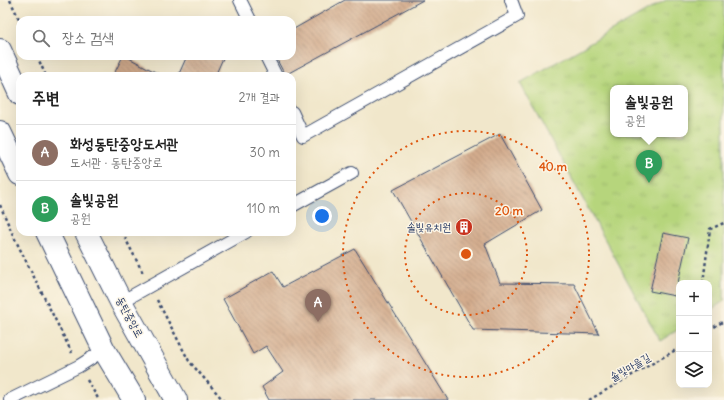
<!DOCTYPE html>
<html lang="ko">
<meta charset="utf-8">
<style>
:root{--surface:#fff;--page:#f2f2f2;--text:#222;--muted:#767676;--line:#e0e0e0;--accent:#ea580c}
body{margin:0;font-family:Delius,"Poor Story",sans-serif;background:var(--page);color:var(--text)}
.controls{position:absolute;right:12px;bottom:12px;display:grid;overflow:hidden;border-radius:8px;box-shadow:0 4px 16px #0002}
.controls button{width:36px;height:36px;display:grid;place-items:center;padding:0;border:0;border-bottom:1px solid var(--line);background:var(--surface);color:var(--text);font:20px sans-serif}
.you{position:absolute;left:322px;top:216px;width:14px;height:14px;margin:-10px;border:3px solid #fff;border-radius:50%;background:#1a73e8;box-shadow:0 0 0 6px #1a73e833}
.badge{display:grid;place-items:center;width:26px;height:26px;border-radius:50%;background:var(--accent);color:#fff;font-size:13px;font-weight:700}
.pin{position:absolute;translate:-50% -33px;filter:drop-shadow(0 1px 2px #0008)}
.pin::after{content:'';position:absolute;top:21px;width:14px;height:12px;background:inherit;clip-path:polygon(0 0,100% 0,50% 100%)}
.popup{position:absolute;left:610px;top:85px;width:78px;height:52px;box-sizing:border-box;display:grid;place-content:center;border-radius:8px;background:var(--surface);filter:drop-shadow(0 1px 3px #0005);font-size:13px;white-space:nowrap;color:var(--muted)}
.popup b{font-size:15px;color:var(--text)}
.popup::after{content:'';position:absolute;left:50%;top:100%;margin-left:-8px;border:8px solid transparent;border-top-color:var(--surface)}
.list{margin:0;padding:0;list-style:none}
h2{display:flex;justify-content:space-between;align-items:center;height:52px;margin:0;padding:0 16px;font-size:17px}
h2 small{font-size:13px;font-weight:400;color:var(--muted)}
.list li{display:grid;grid-template-columns:26px 1fr auto;gap:12px;align-items:center;box-sizing:border-box;height:56px;padding:0 16px;border-top:1px solid var(--line)}
.list b{display:block;font-size:15px;white-space:nowrap}
.list p{margin:0;font-size:13px;white-space:nowrap;color:var(--muted)}
.list em{font-size:13px;font-style:normal;color:var(--muted)}
.icon{flex:none;width:22px;height:22px;fill:none;stroke:currentColor;stroke-width:2;stroke-linecap:round;stroke-linejoin:round}
.map{position:relative;flex:none;width:724px;height:400px;overflow:hidden}
.search{position:absolute;background:var(--surface);box-shadow:0 4px 16px #0002;left:16px;top:16px;width:280px;height:44px;display:flex;align-items:center;gap:10px;box-sizing:border-box;padding:0 14px;border-radius:12px;color:var(--muted);font-size:15px}
.panel{position:absolute;background:var(--surface);box-shadow:0 4px 16px #0002;left:16px;top:72px;width:280px;height:164px;border-radius:12px}
.map>svg:first-child{display:block}
</style>
<div class="map">
<svg width="724" height="400" viewBox="0 0 724 400">
<defs>
<pattern id="park-tufts" width="24" height="20" patternUnits="userSpaceOnUse"><rect width="24" height="20" fill="#b6d57c"/><path d="M3 7l-1-3M5 7V3M7 7l1-3M15 17l-1-3M17 17v-4M19 17l1-3" fill="none" stroke="#9cb76e"/></pattern>
<pattern id="building-back-hatch" width="6" height="6" patternUnits="userSpaceOnUse"><rect width="6" height="6" fill="#d3ac8d"/><path d="M-1 5l2 2M0 0l6 6M5-1l2 2" fill="none" stroke="#aa8c76"/></pattern>
</defs>
<rect width="100%" height="100%" fill="#fcf5e5"/>
<filter id="ink" filterUnits="userSpaceOnUse"><feTurbulence type="fractalNoise" baseFrequency=".025" numOctaves="2"/><feDisplacementMap in="SourceGraphic" scale="8" xChannelSelector="R" yChannelSelector="G"/><feConvolveMatrix kernelMatrix="1 2 1 2 8 2 1 2 1" color-interpolation-filters="sRGB"/></filter>
<filter id="wash" filterUnits="userSpaceOnUse"><feTurbulence type="fractalNoise" baseFrequency=".012" numOctaves="4" result="noise"/><feDisplacementMap in="SourceGraphic" scale="16" xChannelSelector="R" yChannelSelector="G"/><feGaussianBlur stdDeviation="0.9" result="paint"/><feColorMatrix in="noise" values="0 0 0 0 0 0 0 0 0 0 0 0 0 0 0 0 0 1.4 0 .05"/><feComposite in="paint" operator="in"/></filter>
<g filter="url(#wash)">
<rect width="100%" height="100%" fill="#f1e7cb"/>
<!-- park -->
<path fill="url(#park-tufts)" stroke="#68826d" fill-rule="evenodd" d="M666 0H724V301L709 311V283H679V329L660 341 520 83ZM613 88H685V134H613Z"/>
<g id="blocks">
<!-- building -->
<path fill="url(#building-back-hatch)" d="M345 0H423L285 75 275 56H292V30Z
M123 56H125L163 76H113Z
M187 56H224L215 76H178Z
M500 134 542 210 485 244 500 283 574 284 599 334 473 330 393 190Z
M663 233 688 238 675 296 650 291Z
M355 249 448 400H269L262 387 283 372 266 346 253 354 223 299 273 271 283 287Z"/>
</g>
</g>
<g filter="url(#ink)">
<use href="#blocks" fill-opacity="0" stroke="#3b4b6e" stroke-width="1"/>
<g fill="none" stroke-linecap="round" stroke-linejoin="round">
<defs>
<path id="lane" d="M240 0 250 20
M266 56 276 76
M292 112 303 136 517 16 511 0
M292 206 352 173
M121 302 246 232
M10 400 79 366 104 350"/>
<path id="secondary" d="M0 50 20 94
M0 132 20 174
M47 232 104 350 134 400
M86 232 121 302 176 400"/>
</defs>
<!-- lane casing -->
<use href="#lane" stroke="#3b4b6e" stroke-width="14"/>
<!-- secondary casing -->
<use href="#secondary" stroke="#3b4b6e" stroke-width="24"/>
<!-- path -->
<path stroke="#3b4b6e" stroke-width="2.5" stroke-dasharray="3 3" stroke-linecap="butt" d="M10 0 20 21
M37 56 46 76
M0 205 13 235 72 353
M122 232 143 273
M703 283 710 229 724 223
M157 300 189 361 223 400
M709 330 724 321
M87 380 99 400
M589 400 679 348"/>
<!-- lane -->
<use href="#lane" stroke="#fff" stroke-width="12"/>
<!-- secondary -->
<use href="#secondary" stroke="#fff" stroke-width="22"/>
</g>
</g>
<!-- distance rings -->
<g fill="none" stroke="#de5710" stroke-width="2" stroke-dasharray="2 4">
<circle cx="466" cy="254" r="61"/>
<circle cx="466" cy="254" r="123"/>
</g>
<!-- icons -->
<defs>
<symbol id="building-disc" viewBox="-11 -11 22 22"><circle r="9.5" fill="#c8321e" stroke="#fcf5e5"/><path d="M-4-6H4V6H1V3H-1V6H-4ZM-2.5-4.3h1.7v1.8h-1.7ZM.8-4.3h1.7v1.8H.8ZM-2.5-1h1.7V.8h-1.7ZM.8-1h1.7V.8H.8Z" fill="#fff"/></symbol>
</defs>
<g fill-rule="evenodd">
<use href="#building-disc" x="454" y="217" width="20" height="20"/>
</g>
<g text-anchor="middle" stroke-width="3" stroke-linejoin="round" paint-order="stroke">
<!-- poi labels -->
<g font-size="11" fill="#1b2f5e" stroke="#fcf5e5" text-anchor="end">
<text x="451" y="231">솔빛유치원</text>
</g>
<!-- street labels -->
<g font-size="11" fill="#1b2f5e" stroke="#fcf5e5">
<text transform="translate(130 317) rotate(62)" y="4">동탄중앙로</text>
<text transform="translate(630 367) rotate(-30)" y="4">솔빛마을길</text>
</g>
</g>
<circle cx="466" cy="254" r="6" fill="#de5710" stroke="#fcf5e5" stroke-width="2"/>
<g font-size="12" text-anchor="middle" font-weight="bold" fill="#de5710" stroke="#fcf5e5" stroke-width="3" stroke-linejoin="round" paint-order="stroke">
<text x="553" y="171">40 m</text>
<text x="509" y="215">20 m</text>
</g>
</svg>
<div class="controls">
<button>+</button>
<button>−</button>
<button><svg class="icon" aria-label="layers" viewBox="0 0 24 24"><path d="M12 4l9 5-9 5-9-5zM3 14l9 5 9-5"/></svg></button>
</div>
<div class="you"></div>
<div class="pin badge" style="left:318px;top:322px;background:#8d6e63">A</div>
<div class="pin badge" style="left:649px;top:183px;background:#2e9e5b">B</div>
<div class="popup"><b>솔빛공원</b>공원</div>
<div class="search"><svg class="icon" aria-label="search" viewBox="0 0 24 24"><circle cx="10" cy="10" r="6"/><path d="M15 15l6 6"/></svg>장소 검색</div>
<section class="panel">
<h2>주변<small>2개 결과</small></h2>
<ul class="list">
<li><span class="badge" style="background:#8d6e63">A</span><div><b>화성동탄중앙도서관</b><p>도서관 · 동탄중앙로</p></div><em>30 m</em></li>
<li><span class="badge" style="background:#2e9e5b">B</span><div><b>솔빛공원</b><p>공원</p></div><em>110 m</em></li>
</ul>
</section>
</div>
